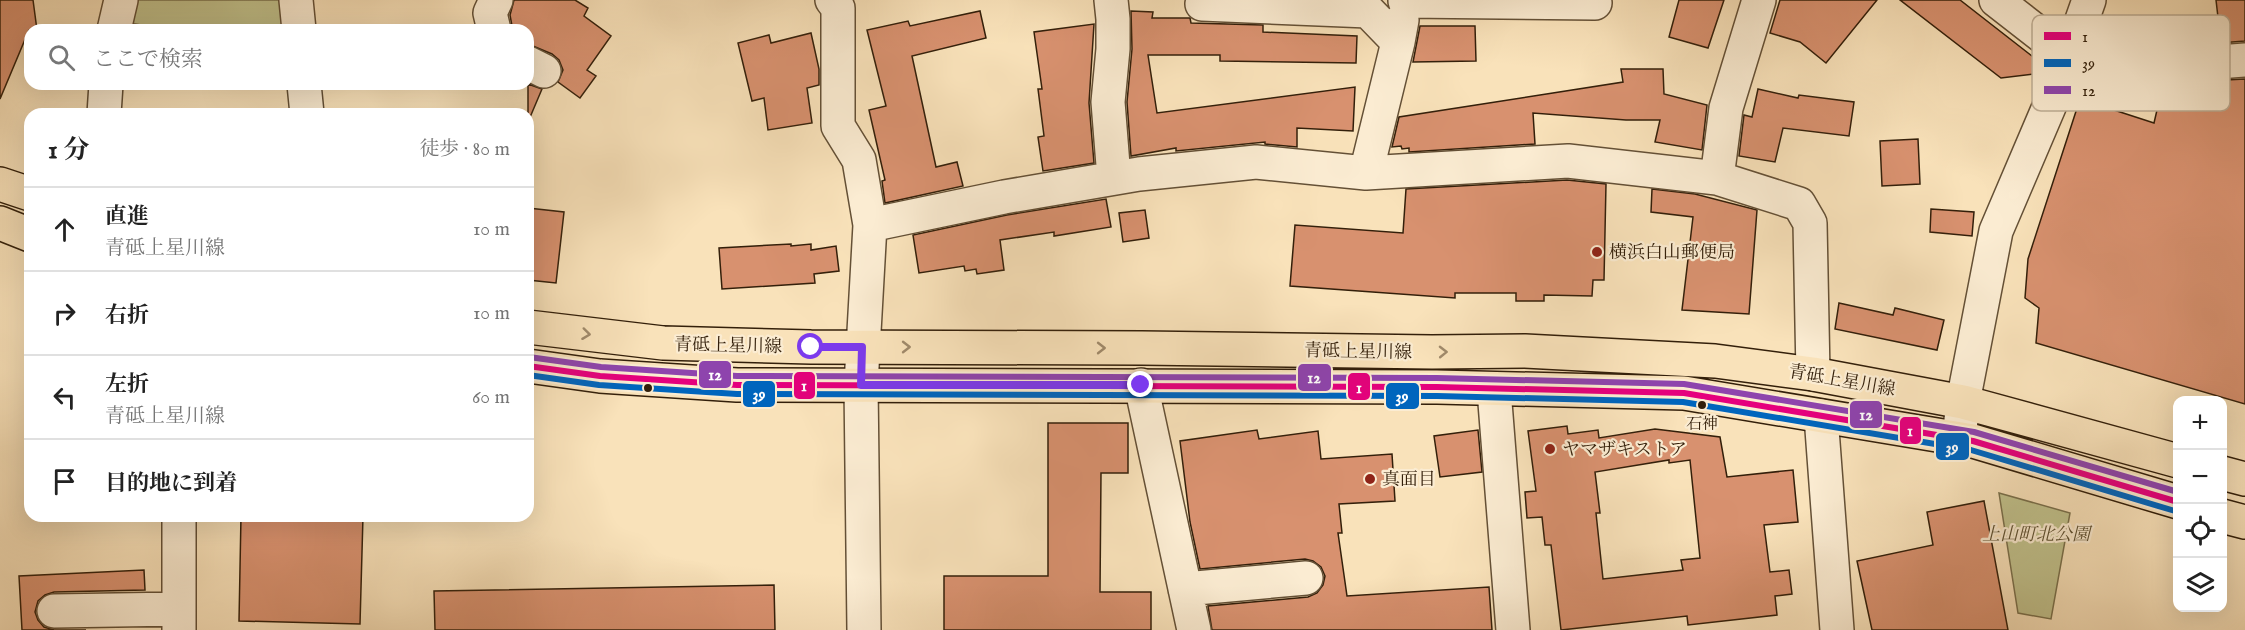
<!DOCTYPE html>
<html lang="ja">
<meta charset="utf-8">
<style>
:root{--surface:#fff;--page:#f6f6f6;--text:#222;--muted:#767676;--line:#e0e0e0}
body{margin:0;font-family:"IM FELL English","Noto Serif JP",serif;background:var(--page);color:var(--text)}
.controls{position:absolute;right:18px;bottom:18px;display:grid;overflow:hidden;border-radius:12px;box-shadow:0 6px 24px #0002}
.controls button{width:54px;height:54px;display:grid;place-items:center;padding:0;border:0;border-bottom:2px solid var(--line);background:var(--surface);color:var(--text);font:30px sans-serif}
.stop{position:absolute;width:18px;height:18px;margin:-14px;border:4px solid #7c3aed;border-radius:50%;background:#fff}
.stop.end{background:#7c3aed;border-color:#fff;box-shadow:0 2px 6px #0008}
.list{margin:0;padding:0;list-style:none}
h2{display:flex;justify-content:space-between;align-items:center;height:78px;margin:0;padding:0 24px;font-size:26px}
h2 small{font-size:20px;font-weight:400;color:var(--muted)}
.list li{display:grid;grid-template-columns:39px 1fr auto;gap:18px;align-items:center;box-sizing:border-box;height:84px;padding:0 24px;border-top:2px solid var(--line)}
.list b{display:block;font-size:22px;white-space:nowrap}
.list p{margin:0;font-size:20px;white-space:nowrap;color:var(--muted)}
.list em{font-size:20px;font-style:normal;color:var(--muted)}
.icon{flex:none;width:33px;height:33px;fill:none;stroke:currentColor;stroke-width:2;stroke-linecap:round;stroke-linejoin:round}
.map{position:relative;flex:none;width:2245px;height:630px;overflow:hidden}
.search{position:absolute;background:var(--surface);box-shadow:0 6px 24px #0002;left:24px;top:24px;width:510px;height:66px;display:flex;align-items:center;gap:15px;box-sizing:border-box;padding:0 21px;border-radius:18px;color:var(--muted);font-size:22px}
.panel{position:absolute;background:var(--surface);box-shadow:0 6px 24px #0002;left:24px;top:108px;width:510px;height:414px;border-radius:18px}
.map>svg:first-child{display:block}
</style>
<div class="map">
<svg width="2245" height="630" viewBox="0 0 2245 630">
<rect width="100%" height="100%" fill="#f9e2ba"/>
<filter id="stains"><feTurbulence type="fractalNoise" baseFrequency=".00333" numOctaves="4"/><feColorMatrix values="0 0 0 0 .2 0 0 0 0 .09 0 0 0 0 .02 0 0 0 .5 -.17"/></filter>
<radialGradient id="worn" r=".72"><stop offset=".6" stop-color="#630" stop-opacity="0"/><stop offset="1" stop-color="#630" stop-opacity=".3"/></radialGradient>
<!-- green -->
<path fill="#c1c28d" stroke="#7a704c" stroke-width="1.5" d="M126 0H281L284 30H166L121 21Z
M1999 493 2070 513 2051 619 2018 613Z"/>
<!-- building -->
<path fill="#d8916f" stroke="#331f0a" stroke-width="1.5" fill-rule="evenodd" d="M0 0H33L37 30H29L0 99Z
M514 0H575L588 8 584 16 611 36 587 70 596 76 580 98 558 82 563 70 559 60 552 54 528 44V30H518L512 26 510 15Z
M1679 0H1724L1708 48 1669 37Z
M1780 0H1877L1826 63 1800 42 1770 33Z
M1900 0H1960L2046 67 2043 73 2001 78Z
M2216 0H2245V41L2106 52 2105 40 2219 26Z
M980 11 986 38 912 56 936 167 957 162 963 186 885 203 882 181 885 180 869 110 886 106 867 30 908 21 910 26Z
M1131 11 1153 12 1152 18H1190L1191 23 1263 25V32L1357 36 1356 63 1220 61V55H1148L1157 113 1355 87 1353 131 1297 128V147L1265 144V142L1176 151V148L1131 156 1127 102 1132 49Z
M1094 24 1089 103 1094 163 1043 171 1038 137 1044 136 1038 89H1042L1034 32Z
M1420 26H1475L1476 61 1413 62Z
M811 33 819 69V85L807 88 812 123 768 130 764 98 752 101 738 43 769 35 771 43Z
M1621 69H1663L1664 94 1707 105 1702 150 1655 142 1660 120H1626L1533 113 1535 144 1409 152V148L1402 149 1401 146 1392 147 1399 117 1623 82Z
M2245 79V404L2036 343 2039 308 2025 298 2028 259 2080 99 2154 123 2157 110 2226 80Z
M528 84 542 89 528 122Z
M1758 89 1798 98 1799 95 1854 102 1849 136 1783 128 1775 162 1739 156 1744 115 1752 117Z
M1918 139 1920 184 1882 186 1880 141Z
M1567 180 1606 184 1604 280H1593L1592 296 1544 295V301H1516V293H1455V298L1290 286 1295 225 1403 233 1406 189Z
M1652 189 1695 194 1757 210 1749 314 1682 310 1693 217 1651 212Z
M1106 199 1111 227 1054 236V232L1000 240 1004 270 977 274 976 269 965 271 964 266 919 273 913 235 1007 215Z
M528 208 564 212 556 283 528 280Z
M1931 209 1974 212 1972 236 1930 232Z
M1145 210 1149 238 1123 242 1119 213Z
M791 244V246L811 244V250L836 246 839 271 814 274 815 283 722 289 719 248Z
M1839 303 1893 315 1895 308 1944 320 1937 350 1835 329Z
M1048 423H1128V473H1101L1100 592H1151V630H944V576H1048Z
M1567 426 1568 434 1598 430 1599 438 1655 429 1720 437 1727 477 1793 470 1798 522 1764 525 1770 572 1789 570 1792 594 1775 596 1777 615 1688 625 1687 616 1561 630 1551 545H1545L1542 517 1527 518 1525 492 1536 491 1528 431ZM1669 460V463L1690 460 1700 558 1681 560 1683 570 1603 579 1596 513H1600L1595 472Z
M1257 430 1259 439 1318 431 1321 459 1392 454 1395 501 1339 504 1342 533H1338L1347 596 1489 587 1492 630H1212L1208 606 1308 597 1317 593 1323 585 1325 576 1321 567 1313 561 1305 559 1200 569 1190 522 1180 441Z
M1478 430 1482 472 1440 477 1434 436Z
M1984 501 2008 630H1872L1857 561 1933 545 1927 512Z
M241 516H363L360 624 239 621Z
M144 570 145 590 54 592 45 595 38 601 35 612 38 620 44 627 54 630H86H22L19 576Z
M774 585 775 630H435L434 591Z"/>
<g fill="none" stroke-linecap="round" stroke-linejoin="round">
<defs>
<path id="minor" d="M296 0 299 30
M832 0 838 8V126L859 160 870 225 861 385 864 630
M1111 0 1113 19V49L1108 102 1114 178
M1759 0 1726 108 1717 178 1799 204 1810 223 1813 374
M1996 0 2069 57
M1405 1 1595 3
M1202 4 1368 11 1398 42
M114 30 121 0
M494 30 490 13 496 0
M528 63 544 71
M2063 74 2245 60
M304 84 307 114
M104 114 106 84
M1366 173 1398 42 1402 20
M870 225 1004 197 1139 174 1256 162 1366 173 1568 161 1717 178
M1141 385 1194 630
M1494 390 1513 630
M1821 416 1837 630
M1959 438 1963 402 1996 231 2063 74 2089 0
M1185 589 1306 578
M54 611 179 609
M179 630V516"/>
<path id="major" d="M0 184 30 194
M0 223 30 235
M528 327 663 343 811 347 1142 348 1432 352 1525 351 1715 361 1813 374 1963 402 2178 461
M528 366 600 376 737 385 1437 387 1684 393 1973 441 2178 502
M2222 473 2245 479
M2222 516 2245 522"/>
</defs>
<!-- minor casing -->
<use href="#minor" stroke="#645036" stroke-width="36"/>
<!-- major casing -->
<use href="#major" stroke="#331f0a" stroke-width="36"/>
<!-- minor -->
<use href="#minor" stroke="#fbecd2" stroke-width="33"/>
<!-- major -->
<use href="#major" stroke="#f9e2ba" stroke-width="33"/>
<defs>
<path id="bus-1" d="M528 366 600 376 737 385 1437 387 1684 393 1973 441 2178 502"/>
<path id="bus-2" d="M528 375 599 385 737 394 1437 396 1683 402 1971 450 2175 511"/>
<path id="bus-3" d="M529 357 601 367 737 376 1437 378 1684 384 1974 432 2178 492"/>
</defs>
<!-- bus-1 casing -->
<use href="#bus-1" stroke="#fbecd2" stroke-width="10"/>
<!-- bus-2 casing -->
<use href="#bus-2" stroke="#fbecd2" stroke-width="10"/>
<!-- bus-3 casing -->
<use href="#bus-3" stroke="#fbecd2" stroke-width="10"/>
<!-- bus-1 -->
<use href="#bus-1" stroke="#e5007d" stroke-width="6"/>
<!-- bus-2 -->
<use href="#bus-2" stroke="#0065bd" stroke-width="6"/>
<!-- bus-3 -->
<use href="#bus-3" stroke="#8e44ad" stroke-width="6"/>
</g>
<!-- one-way arrows -->
<defs><path id="oneway-chevron" d="M-2-3.5L2.5 0L-2 3.5" fill="none" stroke-width="1.6" stroke-linecap="round" stroke-linejoin="round" transform="scale(1.5)"/></defs>
<g stroke="#a08a6b">
<use href="#oneway-chevron" transform="translate(586 334) rotate(7)"/>
<use href="#oneway-chevron" transform="translate(906 347)"/>
<use href="#oneway-chevron" transform="translate(1101 348)"/>
<use href="#oneway-chevron" transform="translate(1443 352) rotate(-1)"/>
</g>
<g fill="none" stroke-linecap="round" stroke-linejoin="round">
<!-- route -->
<path stroke="#7c3aed" stroke-width="8" d="M811 347H862L861 385H1141"/>
</g>
<!-- markers -->
<g fill="#8f2418" stroke="#fbecd2" stroke-width="2">
<circle cx="1597" cy="252" r="6"/>
<circle cx="1550" cy="449" r="6"/>
<circle cx="1370" cy="479" r="6"/>
</g>
<g fill="#331f0a" stroke="#fbecd2" stroke-width="2">
<circle cx="648" cy="388" r="5"/>
<circle cx="1702" cy="405" r="5"/>
</g>
<g text-anchor="middle" stroke-width="4.5" stroke-linejoin="round" paint-order="stroke">
<!-- bus labels -->
<g font-size="16" fill="#331f0a" stroke="#fbecd2">
<text x="1702" y="429">石神</text>
</g>
<!-- poi labels -->
<g font-size="18" fill="#331f0a" stroke="#fbecd2" text-anchor="start">
<text x="1609" y="258">横浜白山郵便局</text>
<text x="1562" y="455">ヤマザキストア</text>
<text x="1382" y="485">真面目</text>
</g>
<!-- street labels -->
<g font-size="18" fill="#331f0a" stroke="#fbecd2">
<text transform="translate(728 345) rotate(1)" y="6">青砥上星川線</text>
<text transform="translate(1358 351) rotate(1)" y="6">青砥上星川線</text>
<text transform="translate(1842 380) rotate(10)" y="6">青砥上星川線</text>
</g>
<!-- park labels -->
<g font-size="18" font-style="italic" fill="#5e5031" stroke="#fbecd2">
<text x="2036" y="540">上山町北公園</text>
</g>
</g>
<!-- legend -->
<rect x="2032" y="15" width="198" height="96" rx="9" fill="#fbecd2" stroke="#bfae96" stroke-width="1.5"/>
<rect x="2044" y="32" width="27" height="8" fill="#e5007d"/>
<rect x="2044" y="59" width="27" height="8" fill="#0065bd"/>
<rect x="2044" y="86" width="27" height="8" fill="#8e44ad"/>
<g font-size="16" fill="#331f0a">
<text x="2082" y="42">1</text>
<text x="2082" y="69">39</text>
<text x="2082" y="96">12</text>
</g>
<g stroke="#fbecd2" stroke-width="2">
<rect x="698" y="360" width="34" height="29" rx="6" fill="#8e44ad"/>
<rect x="1297" y="363" width="35" height="29" rx="6" fill="#8e44ad"/>
<rect x="793" y="371" width="23" height="29" rx="6" fill="#e5007d"/>
<rect x="1347" y="372" width="24" height="29" rx="6" fill="#e5007d"/>
<rect x="742" y="380" width="34" height="28" rx="6" fill="#0065bd"/>
<rect x="1385" y="382" width="35" height="28" rx="6" fill="#0065bd"/>
<rect x="1849" y="400" width="34" height="29" rx="6" fill="#8e44ad"/>
<rect x="1899" y="416" width="23" height="29" rx="6" fill="#e5007d"/>
<rect x="1935" y="432" width="35" height="29" rx="6" fill="#0065bd"/>
</g>
<g font-size="16" text-anchor="middle" font-weight="bold" fill="#fff">
<text x="715" y="380">12</text>
<text x="1314" y="383">12</text>
<text x="804" y="391">1</text>
<text x="1359" y="393">1</text>
<text x="759" y="400">39</text>
<text x="1402" y="402">39</text>
<text x="1866" y="420">12</text>
<text x="1910" y="436">1</text>
<text x="1952" y="453">39</text>
</g>
<rect width="100%" height="100%" filter="url(#stains)"/>
<rect width="100%" height="100%" fill="url(#worn)"/>
</svg>
<div class="controls">
<button>+</button>
<button>−</button>
<button><svg class="icon" aria-label="locate" viewBox="0 0 24 24"><circle cx="12" cy="12" r="6"/><path d="M12 2v4M12 18v4M2 12h4M18 12h4"/></svg></button>
<button><svg class="icon" aria-label="layers" viewBox="0 0 24 24"><path d="M12 4l9 5-9 5-9-5zM3 14l9 5 9-5"/></svg></button>
</div>
<div class="stop" style="left:811px;top:347px"></div>
<div class="stop end" style="left:1141px;top:385px"></div>
<div class="search"><svg class="icon" aria-label="search" viewBox="0 0 24 24"><circle cx="10" cy="10" r="6"/><path d="M15 15l6 6"/></svg>ここで検索</div>
<section class="panel">
<h2>1 分<small>徒歩 · 80 m</small></h2>
<ul class="list">
<li><svg class="icon" aria-label="ahead" viewBox="0 0 24 24"><path d="M12 20V5M6 11l6-6 6 6"/></svg><div><b>直進</b><p>青砥上星川線</p></div><em>10 m</em></li>
<li><svg class="icon" aria-label="right" viewBox="0 0 24 24"><path d="M7 20v-9h11M14 6l5 5-5 5"/></svg><div><b>右折</b></div><em>10 m</em></li>
<li><svg class="icon" aria-label="left" viewBox="0 0 24 24"><path d="M17 20v-9H6M10 6l-5 5 5 5"/></svg><div><b>左折</b><p>青砥上星川線</p></div><em>60 m</em></li>
<li><svg class="icon" aria-label="arrive" viewBox="0 0 24 24"><path d="M6 21V4h12l-3 4 3 4H6"/></svg><div><b>目的地に到着</b></div></li>
</ul>
</section>
</div>
